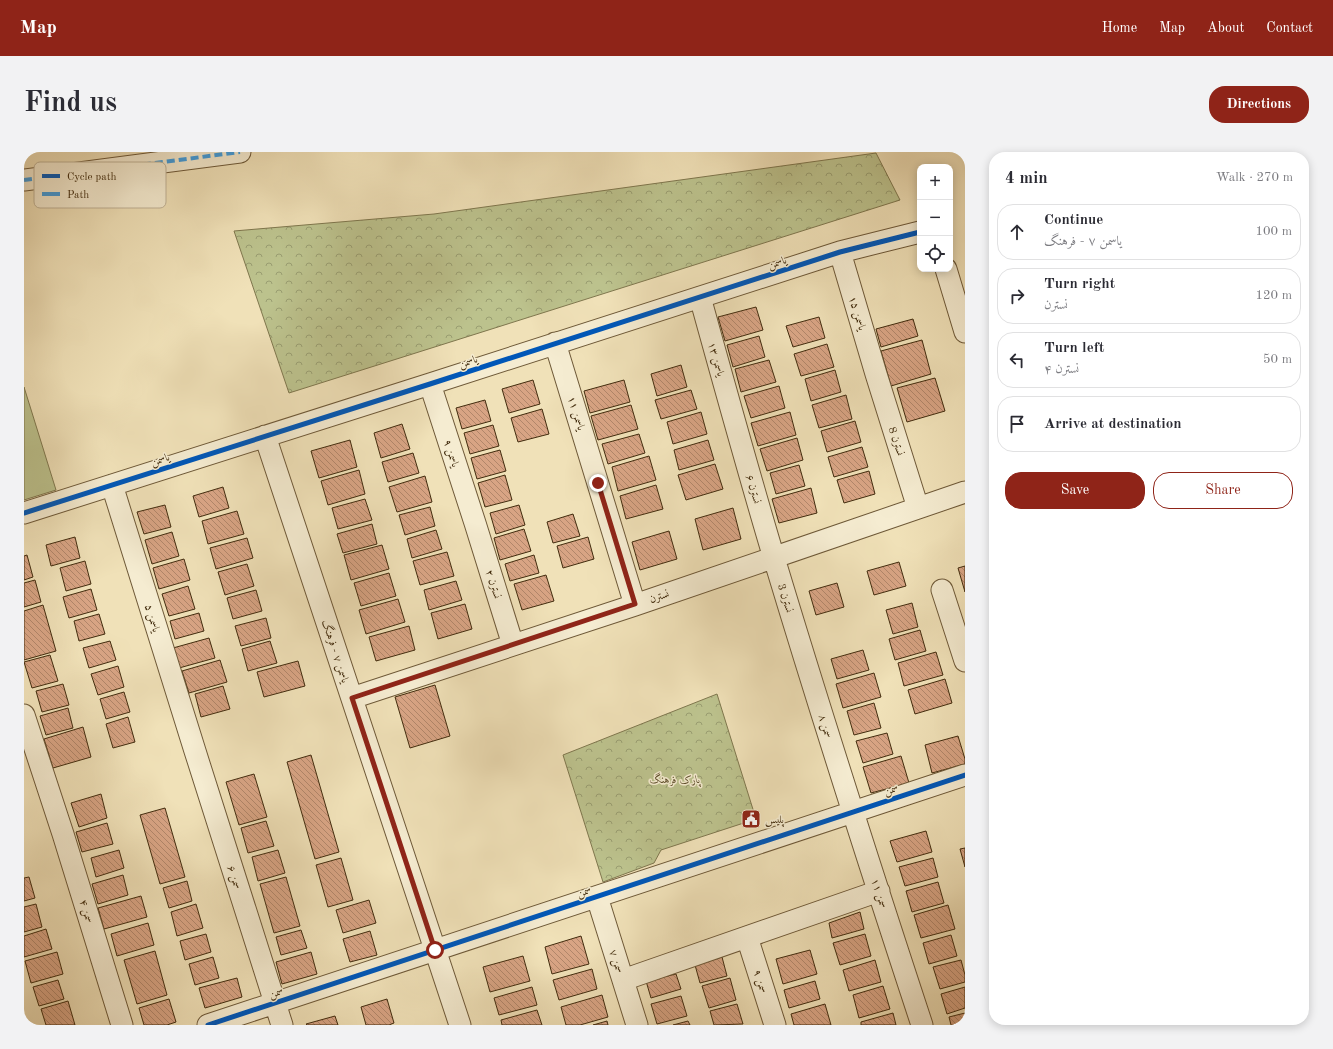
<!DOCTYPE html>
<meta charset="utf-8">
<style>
:root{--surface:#fff;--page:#f2f2f3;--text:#2b2b33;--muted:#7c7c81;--line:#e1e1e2;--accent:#8f2418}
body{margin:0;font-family:"Old Standard TT",Amiri,serif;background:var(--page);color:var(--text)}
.controls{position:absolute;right:12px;top:12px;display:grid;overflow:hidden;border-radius:8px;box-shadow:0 2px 10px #0003}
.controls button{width:36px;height:36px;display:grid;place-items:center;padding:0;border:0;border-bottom:1px solid var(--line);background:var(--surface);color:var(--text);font:20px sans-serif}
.stop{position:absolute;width:12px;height:12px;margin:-9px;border:3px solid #8f2418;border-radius:50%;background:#fff}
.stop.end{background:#8f2418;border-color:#fff;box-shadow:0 1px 4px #0008}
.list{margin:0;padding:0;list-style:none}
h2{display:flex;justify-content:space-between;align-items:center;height:52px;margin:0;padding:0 16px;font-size:17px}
h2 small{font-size:13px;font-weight:400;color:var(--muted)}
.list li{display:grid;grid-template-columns:26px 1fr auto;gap:12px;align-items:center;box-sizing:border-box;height:56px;margin:0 8px 8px;padding:0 8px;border:1px solid var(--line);border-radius:16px}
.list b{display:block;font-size:15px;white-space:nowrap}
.list p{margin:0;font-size:13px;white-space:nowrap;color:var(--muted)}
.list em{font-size:13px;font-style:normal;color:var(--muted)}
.actions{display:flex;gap:8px;padding:12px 16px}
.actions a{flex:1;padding:9px 0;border:1px solid var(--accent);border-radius:16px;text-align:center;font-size:14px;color:var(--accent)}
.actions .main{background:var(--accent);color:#fff}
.icon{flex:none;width:22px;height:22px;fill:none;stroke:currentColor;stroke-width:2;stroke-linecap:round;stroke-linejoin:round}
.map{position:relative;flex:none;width:941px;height:873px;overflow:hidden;border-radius:16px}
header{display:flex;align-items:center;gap:24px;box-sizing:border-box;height:56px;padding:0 20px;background:var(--accent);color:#fff}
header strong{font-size:19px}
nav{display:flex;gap:22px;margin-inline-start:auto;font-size:14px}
.intro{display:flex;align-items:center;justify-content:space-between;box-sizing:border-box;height:96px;padding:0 24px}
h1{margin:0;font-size:28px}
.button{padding:10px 18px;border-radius:16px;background:var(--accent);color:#fff;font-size:14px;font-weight:700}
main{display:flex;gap:24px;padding:0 24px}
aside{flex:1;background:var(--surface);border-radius:16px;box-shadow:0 2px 10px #0003}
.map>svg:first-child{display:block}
</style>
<header>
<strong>Map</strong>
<nav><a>Home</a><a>Map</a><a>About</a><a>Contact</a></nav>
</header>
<div class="intro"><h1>Find us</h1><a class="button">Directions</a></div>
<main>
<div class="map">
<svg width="941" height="873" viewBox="0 0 941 873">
<defs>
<pattern id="forest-crowns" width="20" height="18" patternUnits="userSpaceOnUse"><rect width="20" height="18" fill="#bcc28d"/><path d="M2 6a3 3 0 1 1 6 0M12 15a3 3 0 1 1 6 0" fill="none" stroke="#9a9e72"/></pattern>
<pattern id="building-back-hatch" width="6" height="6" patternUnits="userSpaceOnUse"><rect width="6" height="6" fill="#d8a484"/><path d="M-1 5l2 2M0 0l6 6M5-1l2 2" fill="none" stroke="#b1866a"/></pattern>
</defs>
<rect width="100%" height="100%" fill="#f0e1b8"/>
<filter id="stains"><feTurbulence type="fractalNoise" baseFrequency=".005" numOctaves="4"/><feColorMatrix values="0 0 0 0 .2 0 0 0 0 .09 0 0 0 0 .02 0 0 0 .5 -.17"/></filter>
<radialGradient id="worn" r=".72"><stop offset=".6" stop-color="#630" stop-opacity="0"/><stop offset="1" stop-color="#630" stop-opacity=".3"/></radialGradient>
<!-- grass -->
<path fill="#bcc28d" stroke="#7f774e" d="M0 235 32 338 0 348Z"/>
<!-- forest -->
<path fill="url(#forest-crowns)" stroke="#7f774e" d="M852 1 876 48 265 241 210 79 410 62Z
M693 542 732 667 637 698 630 711 579 730 539 603Z"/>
<!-- building -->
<path fill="url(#building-back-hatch)" stroke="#422c0e" d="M732 155 739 178 701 189 694 165Z
M795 165 801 186 769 195 762 174Z
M889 167 894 184 857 195 852 177Z
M735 184 741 205 709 215 703 193Z
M898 188 907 222 867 234 857 199Z
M803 192 810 215 777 224 770 202Z
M745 208 752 230 717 240 711 217Z
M657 213 663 235 633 244 627 222Z
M811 218 817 240 787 249 781 227Z
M911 226 921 259 883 270 873 236Z
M509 228 516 252 485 261 478 237Z
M600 228 606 250 566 261 560 239Z
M755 234 761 256 727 266 720 244Z
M667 238 673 257 637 267 631 248Z
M822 243 828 267 795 276 788 253Z
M461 248 467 269 438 277 432 256Z
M607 253 614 277 574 288 567 264Z
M518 257 525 282 494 290 487 266Z
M677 260 683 282 649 292 643 270Z
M766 260 772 283 734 294 727 271Z
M831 269 837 290 803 300 797 279Z
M378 272 386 297 357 306 350 281Z
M469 273 475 294 446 302 440 281Z
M615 282 621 301 584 312 578 292Z
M773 286 779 308 743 319 736 297Z
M326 288 333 315 295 326 287 299Z
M684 288 690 308 655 318 650 298Z
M838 295 844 315 810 325 804 305Z
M476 298 482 319 453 327 447 306Z
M389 301 395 321 364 330 358 310Z
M625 304 632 328 594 339 588 315Z
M691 312 699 337 662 348 654 323Z
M775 313 781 334 752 342 746 321Z
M335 318 341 342 304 353 297 329Z
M845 319 851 342 820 351 813 328Z
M481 323 488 348 461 355 454 331Z
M401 324 408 350 373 360 365 335Z
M632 333 639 357 602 367 596 344Z
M199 335 205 356 175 365 169 344Z
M787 336 793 361 755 371 748 347Z
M341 347 348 368 314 377 308 356Z
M141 353 147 375 120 382 113 360Z
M495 353 501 373 472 382 466 361Z
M406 355 411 374 381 383 375 363Z
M709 356 717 387 679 398 671 367Z
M213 359 220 382 184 392 178 369Z
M549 362 556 384 529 391 523 370Z
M348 372 353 392 319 401 313 382Z
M500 377 507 399 476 408 470 386Z
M412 378 418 397 388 406 383 387Z
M645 379 653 407 616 418 608 390Z
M148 380 155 404 128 412 121 388Z
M51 385 56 406 27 414 22 393Z
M564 385 570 407 539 416 533 394Z
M223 386 229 406 192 417 186 396Z
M358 393 365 417 327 428 320 403Z
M423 400 430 424 396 433 389 409Z
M3 403 9 425 0 428V404Z
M510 403 515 421 486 429 481 412Z
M160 407 166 428 135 437 129 416Z
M61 409 67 432 42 439 36 416Z
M875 410 882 434 850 443 843 419Z
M223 412 230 434 201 443 194 420Z
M941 414V440L934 416Z
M365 421 372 444 337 454 330 431Z
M522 423 530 449 498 458 490 432Z
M11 428 17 450 0 455V431Z
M432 429 438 448 405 458 400 438Z
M813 431 820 455 792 463 785 439Z
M164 434 171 457 145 464 138 442Z
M67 437 73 458 45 466 39 445Z
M232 438 238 459 209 467 203 446Z
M374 447 381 470 342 482 335 458Z
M888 451 894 475 869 482 862 458Z
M441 452 448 477 414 487 407 461Z
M19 453 32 499 0 508V459Z
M175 461 180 479 151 487 146 469Z
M75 462 81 482 55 489 50 469Z
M242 466 247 486 217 494 211 474Z
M385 474 391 498 352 509 345 485Z
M896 478 902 499 871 508 865 487Z
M185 486 191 506 155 516 149 496Z
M86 489 92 508 65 516 59 496Z
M246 489 253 511 224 519 218 497Z
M839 498 845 518 813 527 807 507Z
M912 500 919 523 880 534 874 511Z
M26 503 34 529 8 536 0 510Z
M196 508 203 530 165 541 158 519Z
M274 509 281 534 240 545 233 520Z
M94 514 100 535 74 543 67 522Z
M850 521 857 545 819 556 812 532Z
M921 527 928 551 891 562 884 538Z
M39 532 45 553 18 560 12 539Z
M411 533 426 584 386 596 371 545Z
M199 534 206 557 177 565 171 542Z
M100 540 106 560 82 567 76 547Z
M850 551 857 576 830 583 823 559Z
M44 556 49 576 22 583 16 564Z
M104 565 111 590 89 596 82 572Z
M59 575 67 605 29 616 20 587Z
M863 581 869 602 839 611 832 589Z
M934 584 941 607V612L908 621 901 593Z
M287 603 315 700 291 707 263 610Z
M877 604 885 631 847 641 839 615Z
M230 622 243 665 215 673 202 630Z
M77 642 83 666 55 675 47 651Z
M141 656 161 725 136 732 116 663Z
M242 669 250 694 224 701 217 676Z
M83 671 89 692 58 700 52 680Z
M902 679 908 700 873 710 866 689Z
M941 696V715L936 697Z
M95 698 100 716 72 725 67 706Z
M254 698 261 721 234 729 228 705Z
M317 706 329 748 304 755 292 713Z
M909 706 914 725 881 734 875 715Z
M99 723 104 743 74 752 68 732Z
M5 725 11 746 0 749V726Z
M262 725 276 774 250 781 236 732Z
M163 729 168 749 145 756 139 736Z
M914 730 920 751 888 760 882 739Z
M117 744 123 765 80 777 74 756Z
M345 748 352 771 319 781 312 758Z
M12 752 18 775 0 780V755Z
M172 752 179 776 153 784 147 760Z
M924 753 931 777 897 786 890 763Z
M836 760 840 777 808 786 805 771Z
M124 771 130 793 93 804 87 782Z
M22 777 28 797 0 805V784Z
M277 778 283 796 257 803 252 785Z
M346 779 353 803 326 810 319 787Z
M182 782 187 800 161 808 156 789Z
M841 782 847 804 816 813 809 791Z
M927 783 933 804 905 812 899 791Z
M557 784 565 812 528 822 521 795Z
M786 798 793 822 759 832 752 807Z
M131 799 143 843 113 852 100 808Z
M33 800 39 822 7 831 1 809Z
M287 800 293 822 258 832 252 810Z
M499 804 506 829 466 840 459 815Z
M189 805 195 826 171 833 165 812Z
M698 805 703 824 676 831 671 813Z
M851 808 857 830 825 839 819 818Z
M937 808 941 823V830L916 837 909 815Z
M568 817 573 837 535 848 529 828Z
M652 822 657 837 627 846 622 829Z
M213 826 218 845 181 856 175 836Z
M706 826 712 848 685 856 678 834Z
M34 828 40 847 15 854 9 835Z
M791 829 796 847 765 856 760 838Z
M859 834 866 857 835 866 829 843Z
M508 835 513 853 475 863 470 846Z
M941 835V856L923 862 917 842Z
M578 843 584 865 556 873H542L537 855Z
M657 844 663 864 633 872 627 852Z
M145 847 152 870 143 873H120L115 856Z
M363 847 370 871 365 873H342L337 855Z
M44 849 51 873H22L17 857Z
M713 852 719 872 690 873 686 859Z
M801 852 807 873H770L767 862Z
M513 858 518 873H478L477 868Z
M869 861 872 873H837V870Z
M941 861V873H927L925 865Z
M311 864 314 873H283L282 872Z
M583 869 584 873H569Z
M664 869 666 873H649Z"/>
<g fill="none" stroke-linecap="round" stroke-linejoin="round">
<defs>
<path id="minor" d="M0 28 216 0
M816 100 852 222 894 356
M922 117 941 180
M676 145C700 232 724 319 750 406 797 562 847 718 898 873
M531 191 611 453
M406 232 451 371 489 493
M241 284 436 873
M88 333 171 599 258 873
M0 361 406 232 816 100 896 80
M918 438 941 509
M328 546 611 453 941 340
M0 563 39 682 98 873
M573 745 613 873
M723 785 751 873
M599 828 855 739
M184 873 941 623"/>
</defs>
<!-- minor casing -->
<use href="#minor" stroke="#6e5938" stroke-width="23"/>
<!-- minor -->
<use href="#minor" stroke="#f5ecd1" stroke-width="21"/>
<!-- quiet -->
<path stroke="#3f9cde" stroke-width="4" stroke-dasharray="8 4" stroke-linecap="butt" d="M0 28 216 0"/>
<defs>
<path id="cycleway" d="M0 361 406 232 816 100 896 80
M184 873 941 623"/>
</defs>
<!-- cycleway casing -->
<use href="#cycleway" stroke="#f5ecd1" stroke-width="8"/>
<!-- cycleway -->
<use href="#cycleway" stroke="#0057b8" stroke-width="5"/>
</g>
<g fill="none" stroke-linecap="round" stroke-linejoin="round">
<!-- route -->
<path stroke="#8f2418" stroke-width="5" d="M411 798 328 546 611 452 574 331"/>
</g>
<!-- icons -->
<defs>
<symbol id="civic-square" viewBox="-11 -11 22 22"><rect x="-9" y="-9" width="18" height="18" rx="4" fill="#8f2418" stroke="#f5ecd1"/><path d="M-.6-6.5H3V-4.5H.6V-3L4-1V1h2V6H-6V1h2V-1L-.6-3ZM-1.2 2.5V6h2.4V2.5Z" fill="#fff"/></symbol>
</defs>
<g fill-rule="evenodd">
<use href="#civic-square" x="716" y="656" width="22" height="22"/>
</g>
<g text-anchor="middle" stroke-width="3" stroke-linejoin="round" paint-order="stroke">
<!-- street labels -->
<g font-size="11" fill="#422c0e" stroke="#f5ecd1">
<text transform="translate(753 110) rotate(-18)" y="4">یاسمن</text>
<text transform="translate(834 161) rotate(73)" y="4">یاسمن ۱۵</text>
<text transform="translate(693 207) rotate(74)" y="4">یاسمن ۱۳</text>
<text transform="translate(444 209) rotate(-18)" y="4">یاسمن</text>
<text transform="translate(553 261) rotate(73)" y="4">یاسمن ۱۱</text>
<text transform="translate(873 289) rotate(72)" y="4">نسترن 8</text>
<text transform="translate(428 301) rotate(72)" y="4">یاسمن ۹</text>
<text transform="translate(136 307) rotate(-18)" y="4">یاسمن</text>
<text transform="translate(730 337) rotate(74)" y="4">نسترن ۶</text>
<text transform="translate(470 432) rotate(73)" y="4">نسترن ۲</text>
<text transform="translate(635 444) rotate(-19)" y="4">نسترن</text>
<text transform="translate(762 446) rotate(73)" y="4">نسترن 3</text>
<text transform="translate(129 466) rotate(73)" y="4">یاسمن ۵</text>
<text transform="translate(312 499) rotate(72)" y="4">یاسمن ۷ - فرهنگ</text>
<text transform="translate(802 574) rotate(73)" y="4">سمن ۸</text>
<text transform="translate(867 637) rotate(-18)" y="4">سمن</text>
<text transform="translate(211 725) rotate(72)" y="4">سمن ۶</text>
<text transform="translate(560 739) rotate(-18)" y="4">سمن</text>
<text transform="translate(856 741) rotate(72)" y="4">سمن ۱۱</text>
<text transform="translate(63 759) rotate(73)" y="4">سمن ۴</text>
<text transform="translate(593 809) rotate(72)" y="4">سمن ۷</text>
<text transform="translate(737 829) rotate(72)" y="4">سمن ۹</text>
<text transform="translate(252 840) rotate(-18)" y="4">سمن</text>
</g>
<!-- park labels -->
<g font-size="11" font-style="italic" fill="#5a4a27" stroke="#f5ecd1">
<text x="651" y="631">پارک فرهنگ</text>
</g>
<!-- poi labels -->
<g font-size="11" fill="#422c0e" stroke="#f5ecd1" text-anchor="start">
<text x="741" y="671">پلیس</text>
</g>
</g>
<!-- legend -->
<rect x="10" y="10" width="132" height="46" rx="6" fill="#f5ecd1" stroke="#bfb296" stroke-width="1"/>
<rect x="18" y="22" width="18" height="4" fill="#0057b8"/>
<rect x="18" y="40" width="18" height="4" fill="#3f9cde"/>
<g font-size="11" fill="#422c0e">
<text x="43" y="28">Cycle path</text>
<text x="43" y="46">Path</text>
</g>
<rect width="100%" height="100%" filter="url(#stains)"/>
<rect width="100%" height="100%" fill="url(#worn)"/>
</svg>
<div class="controls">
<button>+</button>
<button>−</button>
<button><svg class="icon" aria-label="locate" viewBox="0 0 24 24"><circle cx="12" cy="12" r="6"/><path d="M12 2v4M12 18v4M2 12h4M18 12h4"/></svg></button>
</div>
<div class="stop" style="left:411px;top:798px"></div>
<div class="stop end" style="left:574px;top:331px"></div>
</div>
<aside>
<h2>4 min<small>Walk · 270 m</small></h2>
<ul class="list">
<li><svg class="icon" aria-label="ahead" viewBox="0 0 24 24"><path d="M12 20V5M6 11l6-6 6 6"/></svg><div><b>Continue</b><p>یاسمن ۷ - فرهنگ</p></div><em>100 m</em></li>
<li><svg class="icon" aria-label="right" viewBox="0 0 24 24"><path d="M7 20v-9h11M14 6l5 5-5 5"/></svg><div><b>Turn right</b><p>نسترن</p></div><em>120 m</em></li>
<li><svg class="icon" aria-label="left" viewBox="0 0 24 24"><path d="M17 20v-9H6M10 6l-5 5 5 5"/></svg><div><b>Turn left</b><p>نسترن ۴</p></div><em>50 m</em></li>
<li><svg class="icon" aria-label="arrive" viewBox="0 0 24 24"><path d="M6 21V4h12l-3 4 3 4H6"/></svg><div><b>Arrive at destination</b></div></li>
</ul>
<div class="actions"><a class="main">Save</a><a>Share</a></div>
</aside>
</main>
